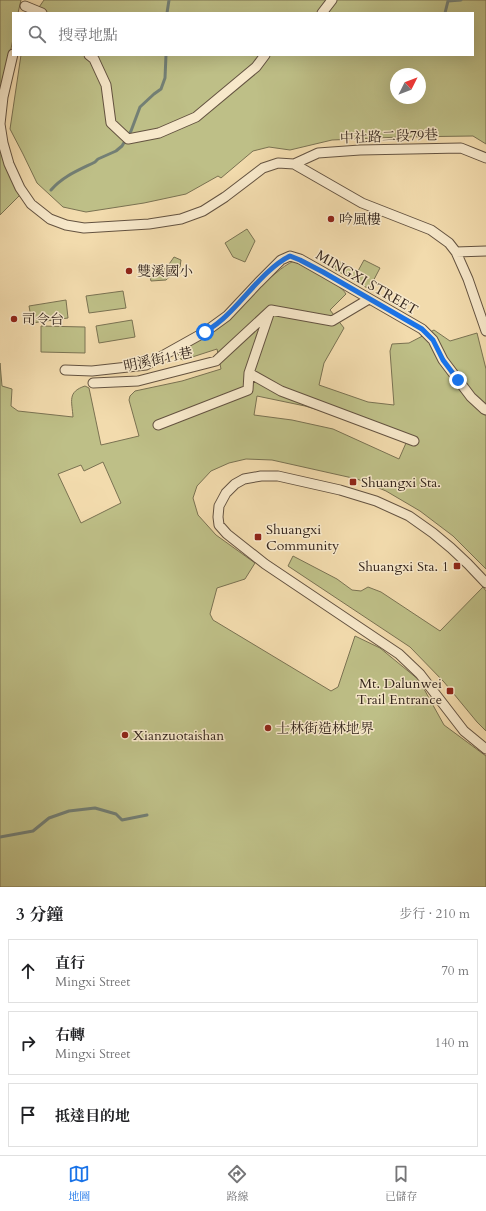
<!DOCTYPE html>
<html lang="zh-TW">
<meta charset="utf-8">
<style>
:root{--surface:#fff;--page:#f6f6f6;--text:#202124;--muted:#757577;--line:#e0e0e0;--accent:#1a73e8}
body{margin:0;font-family:Cardo,"Noto Serif TC",serif;background:var(--page);color:var(--text)}
.compass{position:absolute;left:390px;top:68px;width:36px;height:36px;border-radius:50%;background:var(--surface);box-shadow:0 4px 16px #0002;rotate:48deg}
.stop{position:absolute;width:12px;height:12px;margin:-9px;border:3px solid #1a73e8;border-radius:50%;background:#fff}
.stop.end{background:#1a73e8;border-color:#fff;box-shadow:0 1px 4px #0008}
.list{margin:0;padding:0;list-style:none}
h2{display:flex;justify-content:space-between;align-items:center;height:52px;margin:0;padding:0 16px;font-size:17px}
h2 small{font-size:13px;font-weight:400;color:var(--muted)}
.list li{display:grid;grid-template-columns:26px 1fr auto;gap:12px;align-items:center;box-sizing:border-box;height:64px;margin:0 8px 8px;padding:0 8px;border:1px solid var(--line);border-radius:0px}
.list b{display:block;font-size:15px;white-space:nowrap}
.list p{margin:0;font-size:13px;white-space:nowrap;color:var(--muted)}
.list em{font-size:13px;font-style:normal;color:var(--muted)}
.icon{flex:none;width:22px;height:22px;fill:none;stroke:currentColor;stroke-width:2;stroke-linecap:round;stroke-linejoin:round}
.map{position:relative;flex:none;width:486px;height:887px;overflow:hidden}
.search{position:absolute;background:var(--surface);box-shadow:0 4px 16px #0002;left:12px;right:12px;top:12px;height:44px;display:flex;align-items:center;gap:10px;box-sizing:border-box;padding:0 14px;border-radius:0px;color:var(--muted);font-size:15px}
.sheet{height:268px;background:var(--surface)}
nav{display:flex;justify-content:space-around;align-items:center;box-sizing:border-box;height:56px;border-top:1px solid var(--line);background:var(--surface);font-size:11px;color:var(--muted)}
nav a{display:grid;justify-items:center;gap:2px}
nav .on{color:var(--accent)}
.map>svg:first-child{display:block}
</style>
<div class="map">
<svg width="486" height="887" viewBox="0 0 486 887">
<rect width="100%" height="100%" fill="#f2dbad"/>
<filter id="stains"><feTurbulence type="fractalNoise" baseFrequency=".005" numOctaves="4"/><feColorMatrix values="0 0 0 0 .2 0 0 0 0 .09 0 0 0 0 .02 0 0 0 .5 -.17"/></filter>
<radialGradient id="worn" r=".72"><stop offset=".6" stop-color="#630" stop-opacity="0"/><stop offset="1" stop-color="#630" stop-opacity=".3"/></radialGradient>
<!-- green -->
<path fill="#bebf87" stroke="#7a7252" fill-rule="evenodd" d="M0 0H21L18 13H13V39L0 102Z
M44 0H486V144L473 136 400 137 332 140 290 150 269 147 253 151 221 178 218 176 186 194 144 203 86 212 63 207 37 183 23 154 10 129 21 55H473V13H35ZM396 74H420V98H396Z
M0 138 20 195 0 215Z
M247 229 255 241 245 262 233 257 225 243Z
M174 257 181 260 180 267 166 280 151 281 149 273C164 271 166 269 174 257Z
M364 260 380 268 369 289 334 269 338 261 358 271Z
M294 261C306 268 340 283 346 294L330 310 344 328 324 363 319 385 368 402 394 405 390 351 392 344 409 343 434 330 450 341 477 333 486 369V569L453 536 420 511 386 491 357 479 272 460 246 459 229 463 211 471 197 486 193 498 198 515 216 535 255 563 245 579 217 588 210 614 213 620 331 691 338 687 355 636 380 648 419 680 444 725 486 756V887H0V363L2 386 12 389 11 406 18 411 73 417C72 401 67 392 85 386L89 388 101 445 139 436 129 400 130 396 135 391 182 381 221 369 217 349 183 360 179 358 178 353C190 343 205 338 217 328 238 311 254 289 276 273 282 268 287 264 294 261ZM257 396 305 406 349 419 406 443 399 459 333 429 292 420 254 415ZM103 462 121 503 81 523 58 474 81 465 84 471Z
M123 291 126 308 89 313 86 296Z
M66 300 68 318 32 323 29 306Z
M132 320 135 337 99 343 96 326Z
M41 326 85 327V353L41 352Z
M293 556 337 579 352 590 361 591 368 587 381 592 440 631 483 587 486 591V731L477 722 444 682 410 647 288 566Z"/>
<g fill="none" stroke-linecap="round" stroke-linejoin="round">
<!-- stream -->
<path stroke="#737f75" stroke-width="3" d="M167 13 169 0
M445 13 448 1 461 0
M51 190C63 176 79 170 95 162L98 159 116 151 122 146 131 131 140 107 154 94 161 89 165 78 166 55
M0 837 33 831 49 818 69 811 95 808 116 814 122 820 147 815"/>
<defs>
<path id="minor" d="M25 6 42 13
M322 13 332 0
M13 54 3 97 0 124 3 143 9 164 20 188 31 204 50 219 66 225 84 228 149 224 181 219 203 211 225 197 263 168 278 163 294 164 362 203 431 230 449 243 456 252 468 279 486 331
M89 55 94 59 106 85 111 123 128 139 159 133 196 117 256 67 265 55
M294 164 318 153 360 150 461 148 486 158
M456 252 486 251
M65 370 92 371 146 365 205 332 227 316 258 283 281 260 290 256 300 259 323 272 422 329 433 340 443 360 471 397 484 409 486 410
M249 373 281 391 414 441
M93 383 138 381 216 361 271 310 332 321 369 299
M158 425 248 390 249 373 270 311
M486 583 468 564 451 548 433 533 409 516 376 501 340 490 278 476H261L244 479 235 484 226 493 219 506 218 517 219 525 227 534 265 564 399 654 420 674 464 731 486 749"/>
</defs>
<!-- minor casing -->
<use href="#minor" stroke="#645341" stroke-width="11"/>
<!-- minor -->
<use href="#minor" stroke="#f7e8ca" stroke-width="9"/>
</g>
<g fill="none" stroke-linecap="round" stroke-linejoin="round">
<!-- route -->
<path stroke="#1a73e8" stroke-width="5" d="M205 332C213 327 221 321 227 315 246 297 267 267 290 256L300 260 323 272 422 329 433 340 443 360 458 380"/>
</g>
<!-- markers -->
<g fill="#8f2418" stroke="#f7e8ca" stroke-width="1.5">
<circle cx="331" cy="219" r="4"/>
<circle cx="129" cy="271" r="4"/>
<circle cx="14" cy="319" r="4"/>
<rect x="349" y="478" width="8" height="8" rx="2"/>
<rect x="254" y="533" width="8" height="8" rx="2"/>
<rect x="453" y="562" width="8" height="8" rx="2"/>
<rect x="446" y="687" width="8" height="8" rx="2"/>
<circle cx="268" cy="728" r="4"/>
<circle cx="125" cy="735" r="4"/>
</g>
<g text-anchor="middle" stroke-width="3" stroke-linejoin="round" paint-order="stroke">
<!-- street labels -->
<g font-size="14" fill="#35261d" stroke="#f7e8ca">
<text transform="translate(389 136) rotate(-2)" y="5">中社路二段79巷</text>
<text transform="translate(367 282) rotate(30)" y="5">MINGXI STREET</text>
<text transform="translate(158 359) rotate(-12)" y="5">明溪街11巷</text>
</g>
<!-- poi labels -->
<g font-size="14" fill="#35261d" stroke="#f7e8ca" text-anchor="start">
<text x="339" y="224">吟風樓</text>
<text x="137" y="276">雙溪國小</text>
<text x="22" y="324">司令台</text>
<text x="361" y="487">Shuangxi Sta.</text>
<text x="266" y="534">Shuangxi<tspan x="266" dy="16">Community</tspan></text>
<text x="449" y="571" text-anchor="end">Shuangxi Sta. 1</text>
<text x="442" y="688" text-anchor="end">Mt. Dalunwei<tspan x="442" dy="16">Trail Entrance</tspan></text>
<text x="276" y="733">士林街造林地界</text>
<text x="133" y="740">Xianzuotaishan</text>
</g>
</g>
<rect width="100%" height="100%" filter="url(#stains)"/>
<rect width="100%" height="100%" fill="url(#worn)"/>
</svg>
<svg class="compass" viewBox="-18 -18 36 36"><path d="M0-13l5 13h-10z" fill="#e53935"/><path d="M0 13l5-13h-10z" fill="#757577"/></svg>
<div class="stop" style="left:205px;top:332px"></div>
<div class="stop end" style="left:458px;top:380px"></div>
<div class="search"><svg class="icon" aria-label="search" viewBox="0 0 24 24"><circle cx="10" cy="10" r="6"/><path d="M15 15l6 6"/></svg>搜尋地點</div>
</div>
<section class="sheet">
<h2>3 分鐘<small>步行 · 210 m</small></h2>
<ul class="list">
<li><svg class="icon" aria-label="ahead" viewBox="0 0 24 24"><path d="M12 20V5M6 11l6-6 6 6"/></svg><div><b>直行</b><p>Mingxi Street</p></div><em>70 m</em></li>
<li><svg class="icon" aria-label="right" viewBox="0 0 24 24"><path d="M7 20v-9h11M14 6l5 5-5 5"/></svg><div><b>右轉</b><p>Mingxi Street</p></div><em>140 m</em></li>
<li><svg class="icon" aria-label="arrive" viewBox="0 0 24 24"><path d="M6 21V4h12l-3 4 3 4H6"/></svg><div><b>抵達目的地</b></div></li>
</ul>
</section>
<nav>
<a class="on"><svg class="icon" aria-label="map" viewBox="0 0 24 24"><path d="M3 6l6-2 6 2 6-2v14l-6 2-6-2-6 2zM9 4v14M15 6v14"/></svg>地圖</a>
<a><svg class="icon" aria-label="directions" viewBox="0 0 24 24"><path d="M12 3l9 9-9 9-9-9zM9 14v-3h6M13 9l2 2-2 2"/></svg>路線</a>
<a><svg class="icon" aria-label="saved" viewBox="0 0 24 24"><path d="M7 4h10v16l-5-4-5 4z"/></svg>已儲存</a>
</nav>
